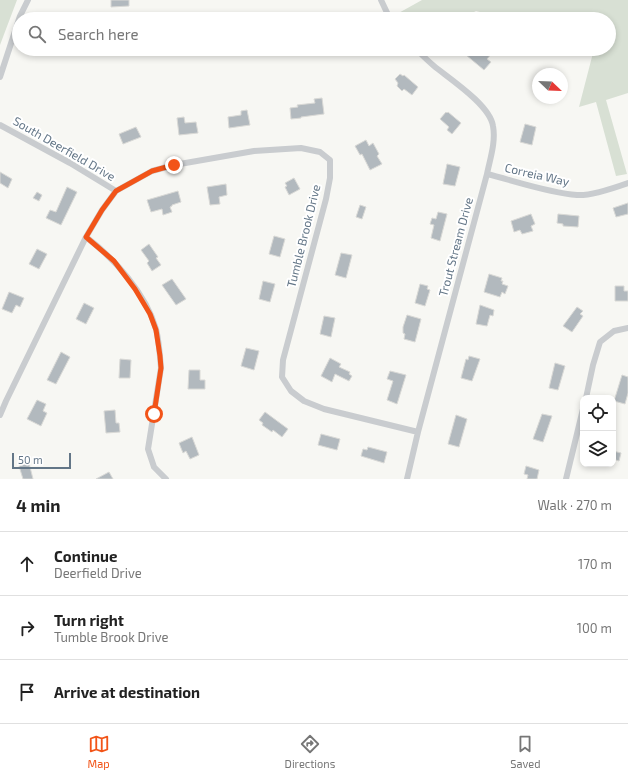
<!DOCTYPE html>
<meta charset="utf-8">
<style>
:root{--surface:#fff;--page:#f2f2f2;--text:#222;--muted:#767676;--line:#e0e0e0;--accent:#f25418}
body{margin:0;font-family:"Exo 2",sans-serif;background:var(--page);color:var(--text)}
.controls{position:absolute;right:12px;bottom:12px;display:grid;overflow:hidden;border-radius:8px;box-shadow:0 2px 6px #0003}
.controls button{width:36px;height:36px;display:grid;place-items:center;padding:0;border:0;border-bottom:1px solid var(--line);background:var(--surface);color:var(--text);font:20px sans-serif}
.compass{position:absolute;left:532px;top:68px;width:36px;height:36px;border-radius:50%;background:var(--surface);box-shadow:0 2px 6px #0003;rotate:113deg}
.scale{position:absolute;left:12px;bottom:10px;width:59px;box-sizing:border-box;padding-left:4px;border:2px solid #637687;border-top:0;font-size:11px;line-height:14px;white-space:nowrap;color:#637687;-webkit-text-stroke:3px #fff;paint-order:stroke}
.stop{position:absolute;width:12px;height:12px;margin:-9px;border:3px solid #f25418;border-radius:50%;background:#fff}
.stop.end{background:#f25418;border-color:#fff;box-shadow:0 1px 4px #0008}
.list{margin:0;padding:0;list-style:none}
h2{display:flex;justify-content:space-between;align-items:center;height:52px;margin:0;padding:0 16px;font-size:17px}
h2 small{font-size:13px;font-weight:400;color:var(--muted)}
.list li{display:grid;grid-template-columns:26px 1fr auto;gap:12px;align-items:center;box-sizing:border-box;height:64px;padding:0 16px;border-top:1px solid var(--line)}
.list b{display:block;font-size:15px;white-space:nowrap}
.list p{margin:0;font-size:13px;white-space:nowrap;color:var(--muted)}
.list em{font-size:13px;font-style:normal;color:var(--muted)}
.icon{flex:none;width:22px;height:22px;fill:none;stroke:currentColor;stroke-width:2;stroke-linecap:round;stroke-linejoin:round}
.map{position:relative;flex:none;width:628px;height:479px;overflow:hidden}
.search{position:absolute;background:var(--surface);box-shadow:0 2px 6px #0003;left:12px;right:12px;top:12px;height:44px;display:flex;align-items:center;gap:10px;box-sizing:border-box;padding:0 14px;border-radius:22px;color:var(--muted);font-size:15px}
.sheet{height:244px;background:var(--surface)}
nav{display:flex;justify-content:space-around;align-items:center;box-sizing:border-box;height:56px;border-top:1px solid var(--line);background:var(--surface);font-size:11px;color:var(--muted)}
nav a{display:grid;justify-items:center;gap:2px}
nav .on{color:var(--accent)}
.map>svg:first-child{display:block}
</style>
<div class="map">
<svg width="628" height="479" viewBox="0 0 628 479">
<rect width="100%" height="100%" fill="#f7f7f3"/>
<!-- green -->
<path fill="#d8e0d4" d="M0 0H17L0 45Z
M422 0H628V93L606 100 627 174 616 176 596 102 579 107 594 49H609V19H505L476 11 461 19H397L395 15Z"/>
<!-- building -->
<path fill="#b2b9be" stroke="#d9d9d6" d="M111 0H129V6L111 7Z
M470 49H473L482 55 486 49H489L493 52 487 59 491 62 484 70 466 55Z
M400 74 403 76 404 75 418 87 412 95 404 89 402 91 397 86 398 83 395 79Z
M322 98 324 114 301 117V118L291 119 290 108 298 107 297 105 315 103 314 99Z
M247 110 250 125 229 128 228 117 241 115V111Z
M446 112 447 113 448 112 461 123 452 134 447 130 449 127 440 119Z
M184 117 185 123 196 122 198 133 179 135 177 118Z
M525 124 536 127 532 145 520 142Z
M136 127 141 137 123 144 119 134Z
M366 140 369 146 373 143 379 154 377 156 382 164 370 170 362 154 360 155 355 146Z
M447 164 460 167 455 186 443 184Z
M0 172 12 179 8 188 0 183Z
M294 178 300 189 289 195 285 187 287 186 285 183Z
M226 184 227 195 219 197 220 204 210 205 207 187Z
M67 187 77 192 61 225 46 218 50 210 56 212Z
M178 191 181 202 172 205V206L170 207 172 212 163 215 162 209 151 212 147 200Z
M37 192 42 195 39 201 33 198Z
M628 203V214L616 217 613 208Z
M360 205 366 207 362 219 356 217Z
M438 212 447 214 440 241 431 238 434 225 430 224 432 218 436 219Z
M531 214 535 224 531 226 533 231 522 234 520 230 514 232 511 221Z
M558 214 579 216 578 227 563 226V224L557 223Z
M274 236 285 239 280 257 269 254Z
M149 244 158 257 156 258 161 265 152 271 147 263 149 261 141 250Z
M37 249 47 254 39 269 29 264Z
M341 253 352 255 346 278 335 275Z
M489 274 502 278 501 281H503L502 284 508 286 505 294 502 292 500 297 484 292Z
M172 279 186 299 176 305 162 285Z
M263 281 275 284 270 302 259 299Z
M420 284 428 286 427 289 430 290 425 306 415 303Z
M615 286H624V291H628V301H615Z
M9 292 24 298 20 307 16 305 12 313 2 309Z
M84 303 94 308 86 324 76 319Z
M480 305 494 310 493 316 490 315 487 326 476 324Z
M577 307 583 311 580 314 583 316 572 332 563 326Z
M407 315 421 319 415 342 404 339 405 334 403 333V327Z
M324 316 335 318 331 337 320 334Z
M246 348 259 351 254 370 241 366Z
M61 352 70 357 56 384 47 380Z
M469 356 480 359 472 381 461 378 466 359 468 360Z
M330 358 341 364 339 367 350 372 349 374 352 376 349 381 335 374 332 382 321 376Z
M120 359 131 360 130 378H119Z
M555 363 565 366 558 390 549 388Z
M189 370H200V380H205V389H188Z
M390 371 406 375 397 404 387 400 393 381 387 379Z
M622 375 628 377V393L625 404 614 401Z
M37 400 46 404 43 411 47 413 41 426 27 419Z
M115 410 116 423H119L120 432 106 433 104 411Z
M265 412 288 429 282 437 273 430 272 432 262 425 263 423 259 420Z
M542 414 552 416 543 442 533 439Z
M456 415 467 419 459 447 448 444Z
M321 434 340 439 337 450 318 445Z
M192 437 199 455 190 459 186 451 183 453 179 443Z
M368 447 387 452 384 463 361 456 363 449 367 450Z
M613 451 621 453 619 461 613 459Z
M29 463 33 479H23L19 466Z
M526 466 539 470 537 479H527L528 475 524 474Z
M109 472 113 479H96Z"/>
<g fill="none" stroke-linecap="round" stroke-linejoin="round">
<!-- minor -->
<path stroke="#c9cccf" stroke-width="6" d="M381 0 390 19
M0 77 20 16 28 0
M0 125 70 163 116 191
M487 174C515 181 549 193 577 195 591 196 614 188 628 183
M86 237C115 259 146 294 156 329 159 341 160 356 161 368L148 449 154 467 166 479
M586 398 593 365 600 342 614 331 628 328
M0 415 6 401 86 237 102 210 116 191 152 171 174 165 254 151 301 148 320 152 330 160V178L326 199 283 360 282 377 291 391 304 401 324 409 418 432
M407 479 418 432 487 174C490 159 496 142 493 126 490 105 450 79 434 66 428 61 422 55 416 49
M566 479 583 409"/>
</g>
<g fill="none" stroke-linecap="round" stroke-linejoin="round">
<!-- route -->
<path stroke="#f25418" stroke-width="5" d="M154 414 161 368 160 356 156 330 150 314 135 289 114 261 86 237 102 210 116 191 152 171 174 165"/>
</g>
<g text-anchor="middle" stroke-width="4" stroke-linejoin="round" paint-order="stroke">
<!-- street labels -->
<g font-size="12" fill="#637687" stroke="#fff">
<text transform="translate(64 149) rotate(30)" y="4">South Deerfield Drive</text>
<text transform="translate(537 175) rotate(13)" y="4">Correia Way</text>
<text transform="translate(304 236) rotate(-76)" y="4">Tumble Brook Drive</text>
<text transform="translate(456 247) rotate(-75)" y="4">Trout Stream Drive</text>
</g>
</g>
</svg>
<div class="controls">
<button><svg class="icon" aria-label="locate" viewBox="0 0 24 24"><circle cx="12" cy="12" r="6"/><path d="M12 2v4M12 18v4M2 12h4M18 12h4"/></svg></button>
<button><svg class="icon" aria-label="layers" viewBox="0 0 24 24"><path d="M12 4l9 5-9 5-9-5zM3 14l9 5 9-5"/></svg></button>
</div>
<svg class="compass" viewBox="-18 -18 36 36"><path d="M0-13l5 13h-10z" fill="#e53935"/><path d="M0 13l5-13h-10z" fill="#767676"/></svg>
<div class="scale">50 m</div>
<div class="stop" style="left:154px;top:414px"></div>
<div class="stop end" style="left:174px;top:165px"></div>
<div class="search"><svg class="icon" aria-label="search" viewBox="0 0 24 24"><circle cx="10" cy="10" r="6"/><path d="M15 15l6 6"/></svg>Search here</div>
</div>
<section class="sheet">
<h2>4 min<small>Walk · 270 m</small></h2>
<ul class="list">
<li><svg class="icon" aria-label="ahead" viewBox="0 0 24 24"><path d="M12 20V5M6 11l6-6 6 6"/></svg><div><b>Continue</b><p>Deerfield Drive</p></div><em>170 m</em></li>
<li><svg class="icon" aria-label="right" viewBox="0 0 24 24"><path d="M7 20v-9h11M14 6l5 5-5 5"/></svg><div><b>Turn right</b><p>Tumble Brook Drive</p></div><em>100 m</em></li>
<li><svg class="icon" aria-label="arrive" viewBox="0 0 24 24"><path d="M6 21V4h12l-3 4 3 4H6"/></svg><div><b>Arrive at destination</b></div></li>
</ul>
</section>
<nav>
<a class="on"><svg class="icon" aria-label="map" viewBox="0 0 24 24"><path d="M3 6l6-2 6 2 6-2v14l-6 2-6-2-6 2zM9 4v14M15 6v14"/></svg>Map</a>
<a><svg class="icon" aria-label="directions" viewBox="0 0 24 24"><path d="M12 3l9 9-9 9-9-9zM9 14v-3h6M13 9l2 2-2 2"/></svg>Directions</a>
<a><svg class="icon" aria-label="saved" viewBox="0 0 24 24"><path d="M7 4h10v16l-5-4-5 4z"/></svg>Saved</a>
</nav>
